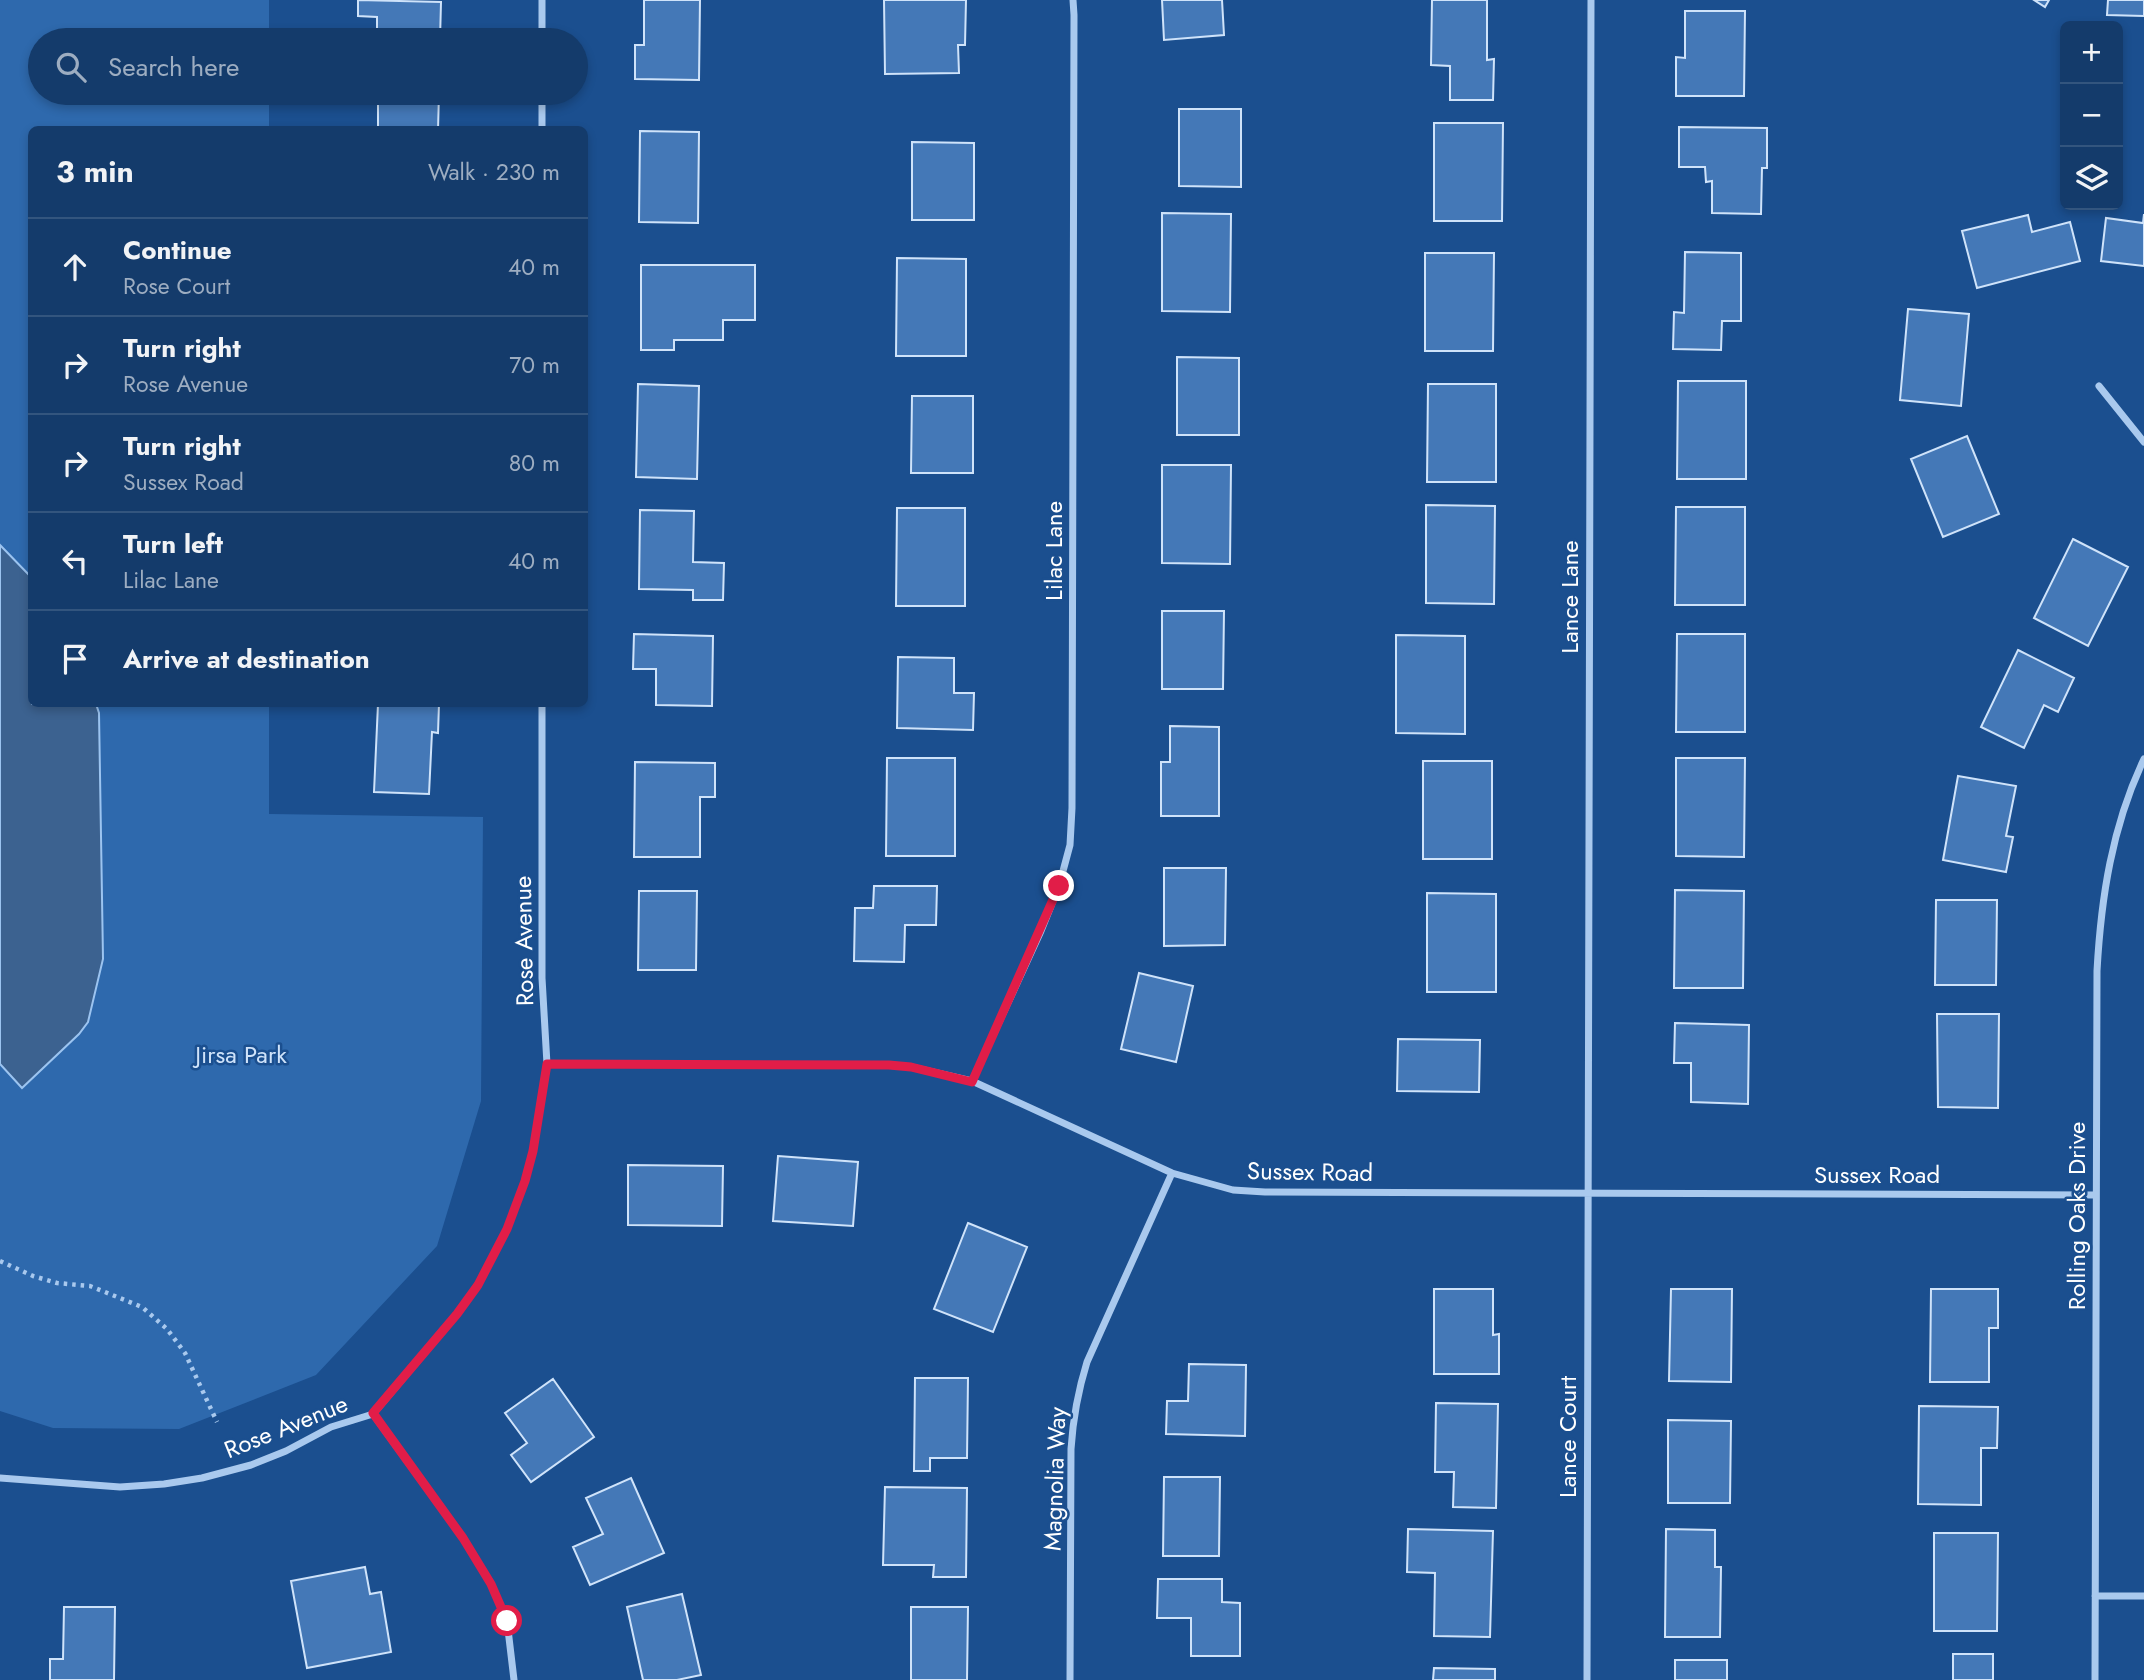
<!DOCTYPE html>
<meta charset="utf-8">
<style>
:root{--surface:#143b6b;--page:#214673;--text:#f1f3f6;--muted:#9dadc1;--line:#33557e}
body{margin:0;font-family:Jost,sans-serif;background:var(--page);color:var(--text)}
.controls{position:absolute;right:21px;top:21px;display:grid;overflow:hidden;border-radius:10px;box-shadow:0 4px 10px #0003}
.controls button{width:63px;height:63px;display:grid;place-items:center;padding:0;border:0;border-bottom:2px solid var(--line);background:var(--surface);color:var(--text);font:35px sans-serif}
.stop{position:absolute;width:21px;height:21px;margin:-16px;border:5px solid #e11d48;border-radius:50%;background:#fff}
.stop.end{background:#e11d48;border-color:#fff;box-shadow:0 2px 7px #0008}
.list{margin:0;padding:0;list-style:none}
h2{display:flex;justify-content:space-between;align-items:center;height:91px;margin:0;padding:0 28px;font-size:30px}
h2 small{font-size:23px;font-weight:400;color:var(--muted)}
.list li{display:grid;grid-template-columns:46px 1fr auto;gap:21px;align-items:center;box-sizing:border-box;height:98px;padding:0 28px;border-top:2px solid var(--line)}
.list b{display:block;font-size:26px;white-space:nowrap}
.list p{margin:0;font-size:23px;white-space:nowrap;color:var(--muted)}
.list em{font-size:23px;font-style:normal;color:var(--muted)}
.icon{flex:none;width:38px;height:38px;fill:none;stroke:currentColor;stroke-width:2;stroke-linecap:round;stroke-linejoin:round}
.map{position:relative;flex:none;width:2144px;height:1680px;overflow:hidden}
.search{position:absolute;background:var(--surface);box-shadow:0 4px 10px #0003;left:28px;top:28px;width:560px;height:77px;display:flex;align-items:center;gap:18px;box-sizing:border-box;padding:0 24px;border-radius:38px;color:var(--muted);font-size:26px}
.panel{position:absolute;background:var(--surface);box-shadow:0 4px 10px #0003;left:28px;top:126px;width:560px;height:581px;border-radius:10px}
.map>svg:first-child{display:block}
</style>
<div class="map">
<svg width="2144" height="1680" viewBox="0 0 2144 1680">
<rect width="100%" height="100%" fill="#1b4f8f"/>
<!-- green -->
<path fill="#2e69ad" d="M0 0H269V40H40V93H269V129L32 130V704H269V814L483 817 481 1101 437 1246 316 1375 179 1429 53 1428 0 1411Z"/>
<!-- water -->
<path fill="#3c6290" stroke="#9cc4f0" stroke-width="2" d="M0 545 31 577 32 704H96L99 713 103 959 88 1022 79 1034 22 1088 0 1064Z"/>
<!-- building -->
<path fill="#4478b7" stroke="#cfe3fa" stroke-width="2" d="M358 0 441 2 440 40H377V17L358 16Z
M644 0H700L699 80 635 79V45H644Z
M884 0H966L965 45H958L959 73 885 74Z
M1162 0H1222L1224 35 1164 40Z
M1432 0H1487V60L1494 59 1493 100H1450V66L1431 65Z
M2034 0H2049L2045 7Z
M2108 0H2144V16L2107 15Z
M1685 11H1745L1744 96H1676V57L1685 58Z
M378 93H439L438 130H378Z
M1179 109H1241V187L1179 186Z
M1434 123H1503L1502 221H1434Z
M1679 127 1767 128V168H1762L1761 214 1712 213V181L1706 182 1705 167H1679Z
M640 131 699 132 698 223 639 222Z
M912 142 974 143V220H912Z
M1162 213 1231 214 1230 312 1162 311Z
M2144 214V266L2101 261 2106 218 2143 223Z
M2028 215 2032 232 2070 222 2080 261 1977 288 1962 231Z
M1685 252 1741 253V321H1722L1721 350 1673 349 1674 312 1684 313Z
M1425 253H1494L1493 351H1425Z
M897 258 966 259V356H896Z
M641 265H755V320H723V340H674V350H641Z
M1908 309 1969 314 1961 406 1900 400Z
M1177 357 1239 358V435H1177Z
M1678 381H1746V479H1677Z
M638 384 699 386 697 479 636 477Z
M1428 384H1496V482H1427Z
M912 396H973V473H911Z
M1967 436 1999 514 1943 537 1911 459Z
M1162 465H1231L1230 564 1162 563Z
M1426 505 1495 506 1494 604 1426 603Z
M1676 507H1745V605H1675Z
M897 508H965V606H896Z
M640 510 694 511 693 562 724 563 723 600H693V590L639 589Z
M2073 539 2128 567 2088 646 2034 618Z
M1162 611H1224L1223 689H1162Z
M634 634 713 636 712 706 656 705V669H633Z
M1677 634H1745V732H1676Z
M1396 635 1465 636V734L1396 733Z
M2018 650 2074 678 2058 712 2044 705 2024 748 1981 727Z
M898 657 954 658V693H974L973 730 897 728Z
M378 704H439L438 733 432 732 429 794 374 792Z
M1170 726 1219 727V816H1161V762H1170Z
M887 758H955V856H886Z
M1676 758H1745L1744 857 1676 856Z
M1423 761H1492V859H1423Z
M635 762 715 763V797H700V857H634Z
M1958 776 2016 786 2006 836 2013 837 2006 872 1943 860Z
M1164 868H1226L1225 945 1164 946Z
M874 886H937L936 925H905L904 962 854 961 855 908H873Z
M1675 890 1744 891 1743 988H1674Z
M639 891H697L696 970H638Z
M1427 893 1496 894V992H1427Z
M1936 900H1997L1996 985H1935Z
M1139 973 1193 986 1176 1062 1121 1049Z
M1937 1014H1999L1998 1108 1938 1107Z
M1675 1023 1749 1025 1748 1104 1691 1102V1063H1674Z
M1398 1039 1480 1040 1479 1092 1397 1091Z
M778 1156 858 1162 853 1226 773 1221Z
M628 1165 723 1166 722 1226 628 1225Z
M968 1223 1027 1247 993 1332 934 1309Z
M1434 1289H1493V1335L1499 1334V1374H1434Z
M1671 1289H1732L1731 1382 1669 1381Z
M1931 1289H1998V1328H1989V1382H1930Z
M1189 1364 1246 1365 1245 1436 1166 1434 1167 1401H1188Z
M915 1378H968L967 1458H930V1471H914Z
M553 1379 594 1437 531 1482 511 1455 527 1443 505 1413Z
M1436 1403 1498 1404 1496 1508 1453 1507 1454 1472H1435Z
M1919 1406 1998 1407 1997 1448H1981V1505L1918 1504Z
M1668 1420 1731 1421 1730 1503H1668Z
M1164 1477H1220L1219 1556H1163Z
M631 1478 664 1553 590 1585 573 1547 603 1534 586 1498Z
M885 1487 967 1488 966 1577H933L934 1565H883Z
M1408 1529 1493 1531 1490 1637 1434 1636 1435 1573 1407 1572Z
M1666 1529 1715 1530V1567H1721L1720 1637H1665Z
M1934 1533H1998L1997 1631H1934Z
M365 1567 370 1594 381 1592 391 1652 307 1668 291 1581Z
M1158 1579H1222V1602L1240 1603V1656H1191V1618H1157Z
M682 1594 701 1675 677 1680H643L627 1607Z
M64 1607H115L114 1680H50V1659H63Z
M911 1607H968L967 1680H911Z
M1953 1654H1993V1680H1953Z
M1675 1660H1727V1680H1675Z
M1434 1668 1495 1669V1680H1433Z"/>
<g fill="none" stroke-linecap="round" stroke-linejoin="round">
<!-- path -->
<path stroke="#a9c9ee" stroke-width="4.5" stroke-dasharray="3.5 5" stroke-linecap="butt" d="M0 1261 33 1276 57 1283 90 1286 142 1307 167 1329 185 1353 217 1422"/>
<!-- minor -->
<path stroke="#a9c9ee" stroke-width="7" d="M542 40V0
M542 130V93
M2099 386 2144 442
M547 1064 889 1065 911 1067 972 1081 1172 1173 1233 1190 1265 1192 2096 1195
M972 1081 1041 931 1059 886 1070 845 1072 808 1074 15 1073 0
M373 1414 463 1538 491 1584 507 1621 514 1680
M0 1478 120 1487 164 1484 202 1478 251 1465 286 1451 331 1427 373 1414 457 1314 478 1285 507 1229 525 1181 533 1151 547 1064 542 978V704
M2095 1596H2144
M1070 1680 1071 1449C1073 1418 1078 1391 1087 1362L1172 1173
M1587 1680 1591 0
M2095 1680 2097 971C2101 898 2112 826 2144 759"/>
</g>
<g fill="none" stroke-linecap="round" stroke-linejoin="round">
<!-- route -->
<path stroke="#e11d48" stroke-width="9" d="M507 1621 491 1584 463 1538 373 1413 457 1314 478 1285 507 1229 525 1181 533 1151 547 1064 889 1065 911 1067 972 1082 1059 886"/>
</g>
<g text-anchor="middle" stroke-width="5" stroke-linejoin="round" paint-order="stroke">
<!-- street labels -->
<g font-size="24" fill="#fff" stroke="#1b4f8f">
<text transform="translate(1054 551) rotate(-90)" y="8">Lilac Lane</text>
<text transform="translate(1570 597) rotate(-90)" y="8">Lance Lane</text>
<text transform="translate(524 941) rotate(-91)" y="8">Rose Avenue</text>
<text transform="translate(1310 1172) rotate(1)" y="8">Sussex Road</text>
<text x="1877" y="1183">Sussex Road</text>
<text transform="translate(2077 1216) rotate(-90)" y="8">Rolling Oaks Drive</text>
<text transform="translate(286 1427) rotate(-22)" y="8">Rose Avenue</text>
<text transform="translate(1568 1437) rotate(-90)" y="8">Lance Court</text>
<text transform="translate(1055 1479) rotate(-88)" y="8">Magnolia Way</text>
</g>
<!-- park labels -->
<g font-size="24" fill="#cfe3fa" stroke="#1b4f8f">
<text x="241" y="1063">Jirsa Park</text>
</g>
</g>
</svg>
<div class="controls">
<button>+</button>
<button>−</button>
<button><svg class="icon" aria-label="layers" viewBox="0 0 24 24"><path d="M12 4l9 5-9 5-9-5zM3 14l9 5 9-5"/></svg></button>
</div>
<div class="stop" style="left:507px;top:1621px"></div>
<div class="stop end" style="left:1059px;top:886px"></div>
<div class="search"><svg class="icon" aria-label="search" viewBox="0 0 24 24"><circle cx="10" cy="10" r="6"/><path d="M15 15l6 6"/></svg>Search here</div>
<section class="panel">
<h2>3 min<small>Walk · 230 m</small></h2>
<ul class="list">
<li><svg class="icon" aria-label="ahead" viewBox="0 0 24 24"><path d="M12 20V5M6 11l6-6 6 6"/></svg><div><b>Continue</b><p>Rose Court</p></div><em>40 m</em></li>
<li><svg class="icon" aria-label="right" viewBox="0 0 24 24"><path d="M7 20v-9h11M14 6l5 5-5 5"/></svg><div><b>Turn right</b><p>Rose Avenue</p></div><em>70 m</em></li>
<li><svg class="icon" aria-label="right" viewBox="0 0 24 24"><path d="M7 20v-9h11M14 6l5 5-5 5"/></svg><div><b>Turn right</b><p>Sussex Road</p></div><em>80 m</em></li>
<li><svg class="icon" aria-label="left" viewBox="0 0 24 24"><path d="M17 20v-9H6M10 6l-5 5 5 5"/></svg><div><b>Turn left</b><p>Lilac Lane</p></div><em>40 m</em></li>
<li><svg class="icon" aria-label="arrive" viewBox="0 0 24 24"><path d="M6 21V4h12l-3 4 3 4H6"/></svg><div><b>Arrive at destination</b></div></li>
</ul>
</section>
</div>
